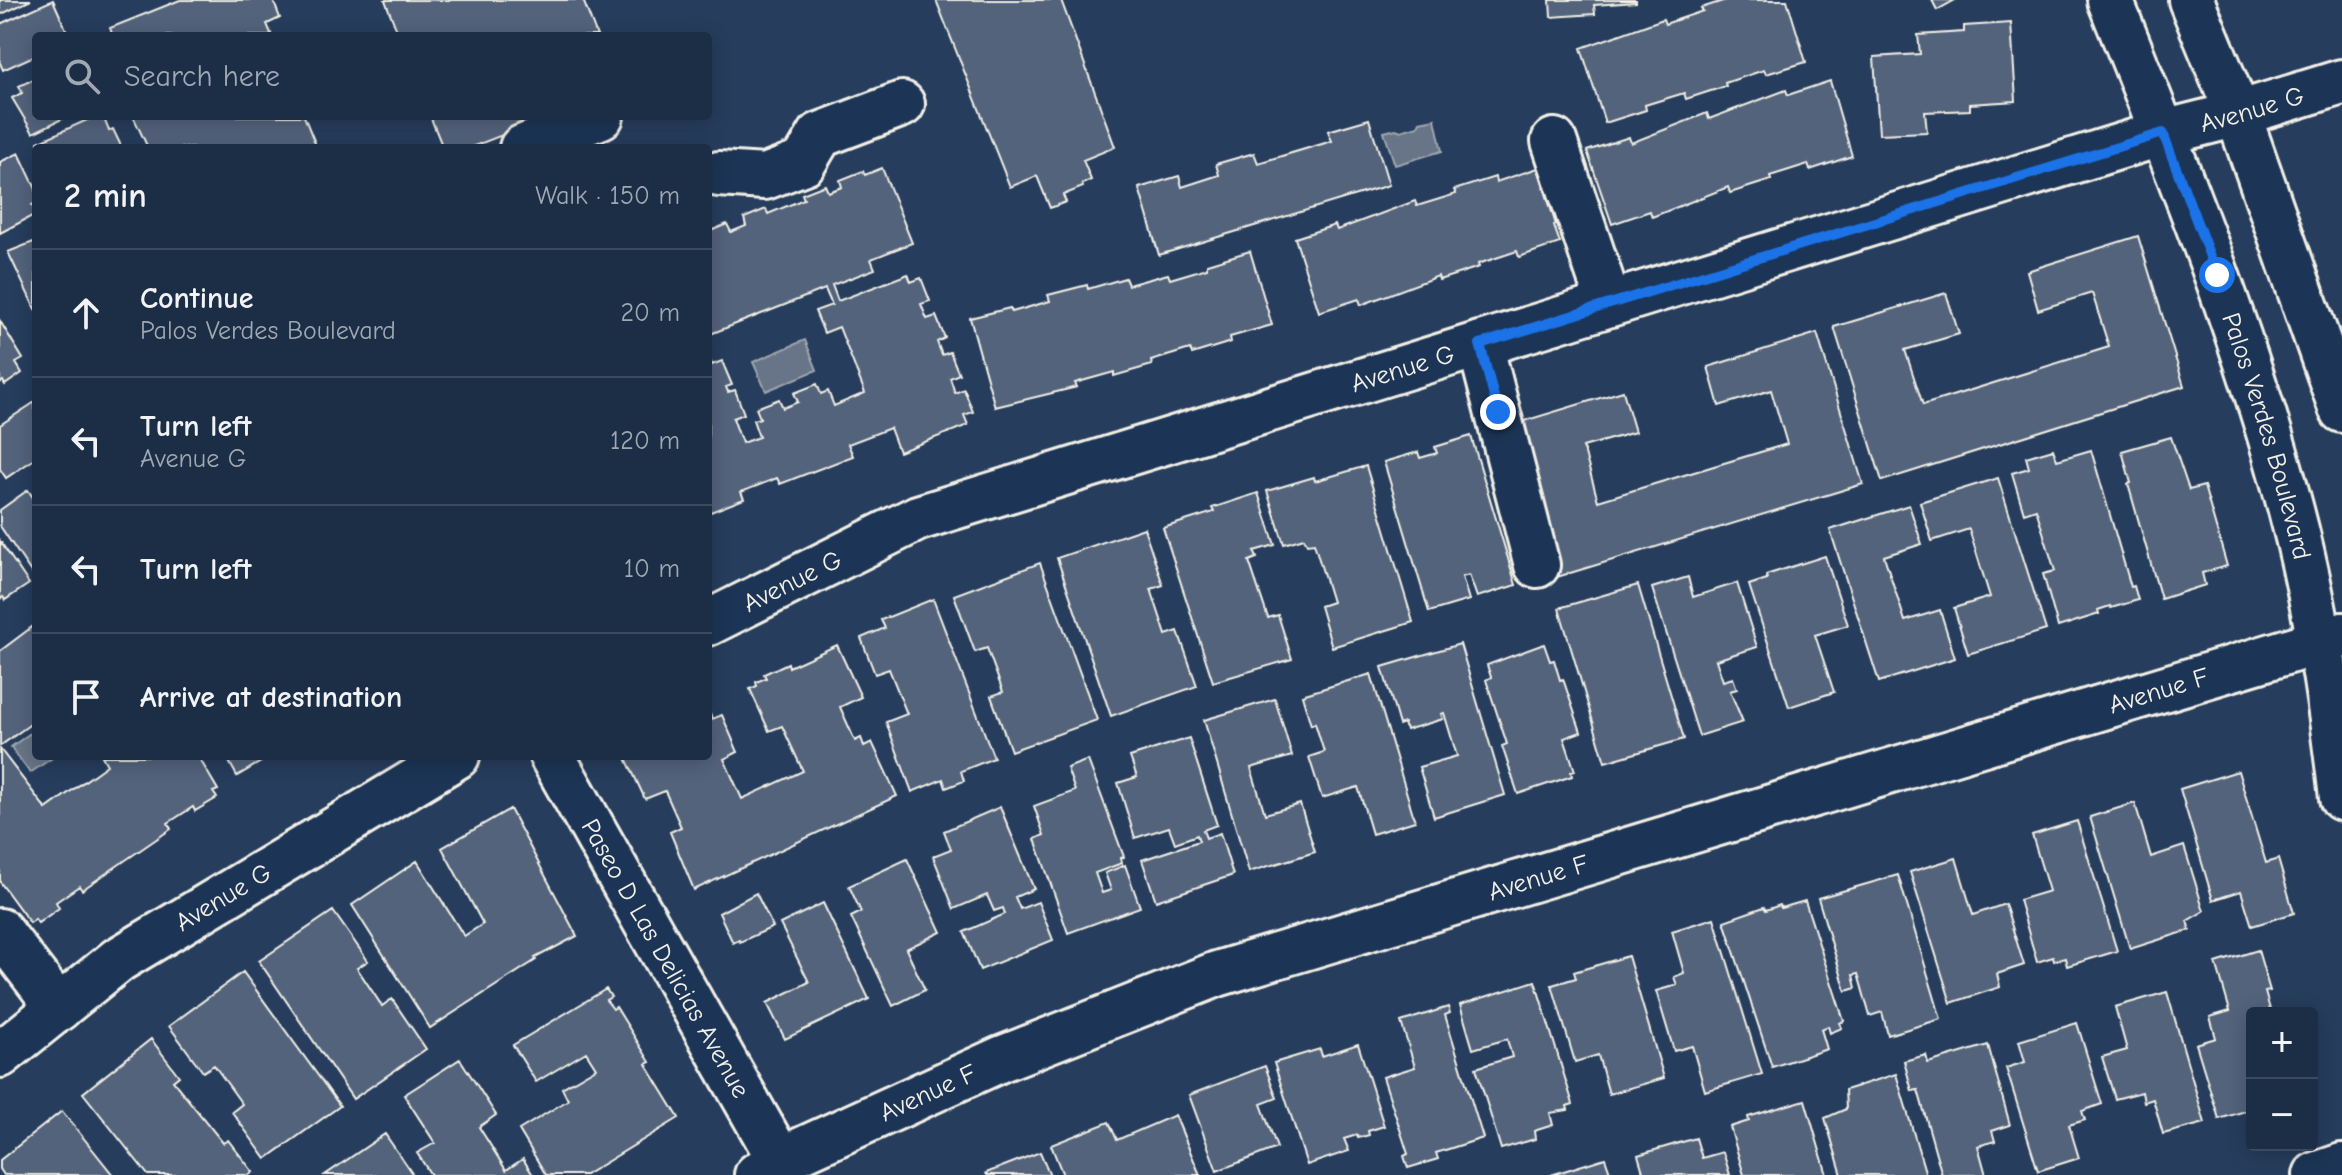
<!DOCTYPE html>
<meta charset="utf-8">
<style>
:root{--surface:#1c2e46;--page:#25364d;--text:#f1f3f6;--muted:#a0a8b3;--line:#3a4a5f}
body{margin:0;font-family:"Comic Neue",sans-serif;background:var(--page);color:var(--text)}
.controls{position:absolute;right:24px;bottom:24px;display:grid;overflow:hidden;border-radius:8px;box-shadow:0 4px 20px #0003}
.controls button{width:72px;height:72px;display:grid;place-items:center;padding:0;border:0;border-bottom:2px solid var(--line);background:var(--surface);color:var(--text);font:40px sans-serif}
.stop{position:absolute;width:24px;height:24px;margin:-18px;border:6px solid #1a73e8;border-radius:50%;background:#fff}
.stop.end{background:#1a73e8;border-color:#fff;box-shadow:0 2px 8px #0008}
.list{margin:0;padding:0;list-style:none}
h2{display:flex;justify-content:space-between;align-items:center;height:104px;margin:0;padding:0 32px;font-size:34px}
h2 small{font-size:26px;font-weight:400;color:var(--muted)}
.list li{display:grid;grid-template-columns:52px 1fr auto;gap:24px;align-items:center;box-sizing:border-box;height:128px;padding:0 32px;border-top:2px solid var(--line)}
.list b{display:block;font-size:30px;white-space:nowrap}
.list p{margin:0;font-size:26px;white-space:nowrap;color:var(--muted)}
.list em{font-size:26px;font-style:normal;color:var(--muted)}
.icon{flex:none;width:44px;height:44px;fill:none;stroke:currentColor;stroke-width:2;stroke-linecap:round;stroke-linejoin:round}
.map{position:relative;flex:none;width:2342px;height:1175px;overflow:hidden}
.search{position:absolute;background:var(--surface);box-shadow:0 4px 20px #0003;left:32px;top:32px;width:680px;height:88px;display:flex;align-items:center;gap:20px;box-sizing:border-box;padding:0 28px;border-radius:8px;color:var(--muted);font-size:30px}
.panel{position:absolute;background:var(--surface);box-shadow:0 4px 20px #0003;left:32px;top:144px;width:680px;height:616px;border-radius:8px}
.map>svg:first-child{display:block}
</style>
<div class="map">
<svg width="2342" height="1175" viewBox="0 0 2342 1175">
<rect width="100%" height="100%" fill="#263d5d"/>
<filter id="ink" filterUnits="userSpaceOnUse"><feTurbulence type="fractalNoise" baseFrequency=".0125" numOctaves="2"/><feDisplacementMap in="SourceGraphic" scale="16" xChannelSelector="R" yChannelSelector="G"/><feConvolveMatrix kernelMatrix="1 2 1 2 8 2 1 2 1" color-interpolation-filters="sRGB"/></filter>
<g filter="url(#ink)">
<!-- water -->
<path fill="#677588" stroke="#9fa7ae" stroke-width="2" d="M1435 119 1442 151 1395 165 1384 132 1396 129 1401 131 1418 126 1420 122Z
M805 340 817 370 766 391 753 362Z
M36 729V756H55L30 773 11 747Z"/>
<!-- building -->
<path fill="#52647b" stroke="#f4f1e8" stroke-width="2" d="M0 0H31L0 15Z
M53 0 69 36H36V55L3 70 0 63V24Z
M180 0H273L280 18 267 24 272 36H113L110 28Z
M385 0H583L597 36H399Z
M936 0H1061L1115 147 1083 160 1091 180 1082 184 1083 187 1063 195 1066 202 1050 208 1037 176 1010 187Z
M1550 0H1636V2L1594 5 1595 14 1551 17Z
M1726 0H1787L1806 62 1766 74 1764 70 1725 83 1726 86 1686 99 1684 93 1645 105 1646 110 1605 123 1581 48 1663 19 1665 24 1703 11 1701 8Z
M1932 0H1955L1937 10Z
M2011 23 2016 101 1970 104V110L1925 112 1927 132 1879 134 1874 57 1920 54 1918 35 1964 32V26Z
M36 78V116H68L33 133 12 98 22 93 19 86Z
M1830 81 1852 156 1810 170 1808 164 1770 176 1771 180 1730 193 1728 187 1652 217 1650 211 1612 224 1587 151 1629 137 1631 143 1707 113 1709 119 1786 90 1788 95Z
M96 116H103L109 131 113 129 122 148H40L38 142Z
M133 116H304L317 148H148Z
M430 116H551L469 148H443Z
M1369 119 1389 185 1159 255 1139 188 1179 176 1182 187 1219 175 1216 164 1254 153 1258 163 1332 141 1328 131Z
M19 153 36 189V203L32 205 36 214 0 233V162Z
M882 168 912 243 871 259 875 269 832 285 838 301 908 274 911 282 921 278 930 301 921 304 927 319 936 316 945 338 937 342 942 355 950 352 959 374 950 378 955 393 964 389 973 412 964 415 968 425 899 452 890 428 848 444 853 456 780 484 777 478 741 492 744 499 708 513V354L712 365 722 361 732 385 726 387 728 392 735 390 744 414 733 418 742 443 759 437 753 420 760 418 756 408 779 399 783 408 798 402 794 393 817 384 821 394 828 391 834 406 865 393 839 327 824 333 815 311 832 305 825 289 708 335V232L727 224 731 232 746 226 744 218 766 209 768 214 804 199 802 194 825 185 828 192 842 187 840 180 863 171 865 175Z
M1538 168 1556 225 1554 226 1560 243 1519 257 1517 251 1478 264 1479 267 1439 280 1438 276 1361 305 1359 299 1319 312 1295 238 1335 225 1337 230 1415 201 1417 206 1456 194 1454 190 1495 177 1496 182Z
M2138 236 2184 386 1882 481 1834 327 1946 293 1959 334 1905 350 1923 405 2109 347 2092 293 2038 310 2027 271Z
M36 241V311L8 252Z
M1250 251 1272 325 1230 337 1231 342 1192 354 1190 349 1151 361 1152 365 1114 376V372L1075 383 1077 387 995 407 970 318 1010 308 1012 312 1050 301 1048 295 1087 285 1088 289 1125 278 1128 285 1168 274 1170 279 1207 268V264Z
M0 321 23 359 16 363 22 373 5 385 3 381 0 383Z
M1817 333 1863 484 1557 577 1511 425 1623 391 1635 432 1583 447 1598 501 1787 444 1771 390 1719 406 1708 367Z
M35 402 36 458 6 478 0 469V425Z
M1471 436 1516 585 1477 597 1469 575 1462 577 1469 600 1429 612 1384 462 1418 452 1420 458 1437 453 1435 447Z
M2171 437 2189 490 2204 486 2227 566 2202 573 2205 585 2161 599 2128 484 2131 483 2122 451Z
M2053 449 2057 460 2091 450 2131 587 2134 586 2138 600 2111 608 2110 606 2098 610 2099 614 2058 627 2043 574 2055 571 2036 509 2024 513 2012 473 2029 468 2026 457Z
M1366 466 1413 622 1332 647 1320 606 1332 602 1314 543 1307 544 1304 538 1284 544 1267 491 1314 477 1315 481Z
M1998 478 2046 630 1968 654 1954 608 1990 597 1969 529 1932 541 1920 502Z
M28 490 36 502V573L33 575 0 526V510Z
M1258 493 1275 545 1254 551 1257 558 1249 561 1268 618 1278 615 1292 659 1213 682 1163 528 1214 512 1212 508Z
M1909 505 1922 544 1884 556 1905 621 1940 610 1955 658 1879 682 1830 530Z
M1144 528 1163 585 1151 589 1166 635 1178 631 1197 686 1111 716 1057 558Z
M0 541 29 584 5 600 3 597 0 599Z
M1825 556 1848 625 1815 635 1834 692 1789 707 1749 585 1767 579 1766 575Z
M1040 563 1097 720 1011 751 991 696 1003 692 987 648 975 652 954 595Z
M1688 577 1693 597 1737 583 1757 647 1716 660 1723 681 1733 678 1737 689 1730 691 1743 722 1699 736 1652 588Z
M1638 585 1684 739 1605 762 1559 608Z
M933 599 994 758 961 771 964 781 946 788 943 779 912 792 886 722 907 714 889 669 875 674 861 638 885 628 881 620Z
M36 624V720L0 746V651Z
M1460 644 1505 795 1434 817 1419 767 1457 756 1444 713 1441 714 1443 719 1406 730 1404 723 1399 725 1382 667Z
M1544 644 1550 661 1554 660 1560 680 1563 679 1581 732 1564 738 1575 771 1571 772 1572 776 1518 794 1502 746 1507 744 1486 680 1491 677 1487 665Z
M837 645 861 697 840 707 855 741 861 738 864 746 872 742 897 796 694 890 670 832 681 827 665 791 645 799 625 756H708V710L712 719 722 715 738 752 724 759 742 799 803 771 782 726 769 731 750 689 757 686 756 682 766 678 764 674 788 663 789 667Z
M1371 674 1415 821 1372 834 1358 787 1322 798 1309 757 1324 752 1315 723 1311 725 1302 695Z
M1275 699 1292 756 1251 768 1265 814 1300 804 1315 852 1249 872 1204 720Z
M1189 738 1217 825 1203 830 1206 838 1220 833 1233 875 1156 901 1142 860 1199 841 1197 835 1175 843 1169 827 1135 838 1118 783 1137 777 1130 757Z
M0 749 46 809 107 765 102 756H198L218 790 213 792 217 798 195 811 193 807 168 823 171 829 82 890 79 886 56 902 59 908 38 923 35 919 30 923 0 882Z
M226 756H271L237 776Z
M1088 760 1124 857 1121 858 1122 863 1095 873 1102 893 1111 890 1105 873 1125 865 1140 907 1068 933 1035 839 1044 835 1034 806 1075 791 1067 768Z
M2238 771 2266 863 2278 859 2294 913 2252 926 2241 891 2213 900 2180 789Z
M2135 803 2151 857 2184 846 2204 911 2187 921 2190 930 2130 949 2090 817Z
M1000 807 1034 889 1015 897 1020 909 1038 902 1053 940 980 970 964 932 1005 914 1003 908 994 911 987 895 954 909 933 856 951 849 944 831Z
M510 809 577 936 535 958 536 960 430 1028 352 905 417 861 464 936 483 924 442 848Z
M2077 821 2117 951 2067 966 2065 958 2054 961 2053 957 2037 962 2019 900 2049 891 2032 835Z
M1956 858 1973 915 2005 904 2024 965 1997 974 2000 987 1951 1003 1910 872Z
M907 859 941 932 906 949 925 990 893 1006 851 917 861 912 849 886Z
M1898 875 1941 1019 1888 1035 1882 1012 1870 1016 1858 974 1853 975 1856 988 1846 991 1818 898Z
M756 893 773 927 740 942 739 940 733 943 719 913Z
M1805 901 1844 1021 1840 1023 1842 1028 1830 1033 1828 1026 1821 1029 1827 1049 1772 1067 1724 921 1764 907 1766 910 1780 905 1781 908Z
M823 903 869 999 785 1039 767 1003 809 982 780 924Z
M333 911 368 961 357 968 382 1006 392 999 426 1049 353 1099 259 961Z
M1714 918 1762 1074 1705 1091 1692 1046 1674 1051 1656 991 1677 985 1674 977 1684 973 1672 931Z
M2258 950 2270 991 2265 992 2271 1013H2252V1109L2219 1119 2196 1044 2216 1038 2210 1017 2230 1011 2216 963Z
M1628 956 1664 1078 1609 1094 1598 1055 1575 1062 1552 985 1576 978 1574 972Z
M243 972 340 1106 266 1159 232 1112 242 1104 214 1065 203 1072 169 1026Z
M1535 981 1573 1104 1567 1106 1568 1110 1550 1113 1553 1125 1534 1131 1535 1139 1501 1149 1476 1068 1512 1057 1507 1039 1473 1049 1460 1005Z
M606 989 611 997 606 1000 613 1009 616 1007 650 1062 646 1064 679 1118 585 1175H546L519 1130 568 1100 562 1088 596 1068 586 1052 536 1082 513 1045Z
M2167 992 2205 1123 2163 1134 2153 1099 2144 1102 2142 1092 2115 1099 2102 1057 2127 1050 2115 1007Z
M1448 1007 1450 1013 1445 1015 1483 1138 1436 1153 1438 1159 1408 1168 1404 1156 1408 1154 1383 1077 1415 1067 1401 1022Z
M2077 1023 2102 1104 2082 1111 2085 1120 2069 1125 2079 1158 2038 1171 2006 1068 2025 1062 2019 1041Z
M151 1039 179 1076 173 1081 223 1143 228 1140 253 1172 249 1175H148L83 1093Z
M1358 1044 1384 1126 1368 1131 1369 1135 1358 1138 1357 1135 1344 1139 1349 1151 1307 1165 1274 1063 1320 1049 1322 1056Z
M1988 1045 2010 1125 1992 1131 1995 1141 1978 1146 1986 1175H1942L1918 1090 1912 1091 1904 1061 1926 1055 1928 1063Z
M460 1059 496 1115 479 1127 506 1170 523 1159 533 1175H431L417 1153 435 1143 404 1095Z
M1265 1066 1277 1098 1261 1104 1277 1148 1217 1171 1189 1095Z
M1896 1074 1926 1175H1842L1825 1118 1846 1109 1845 1090Z
M1805 1100 1827 1175H1744L1730 1127 1749 1121 1748 1117Z
M62 1111 113 1175H4L0 1169V1160Z
M1175 1115 1200 1175H1063L1051 1145 1109 1122 1117 1140Z
M385 1134 413 1175H325Z
M1696 1138 1702 1158 1723 1152 1730 1175H1644L1638 1155Z
M1040 1152 1050 1175H987L986 1173Z
M1605 1158 1611 1175H1551Z"/>
<g fill="none" stroke-linecap="round" stroke-linejoin="round">
<defs>
<g id="minor">
<path d="M1554 141 1609 304"/>
<path d="M522 148 601 116"/>
<path d="M719 174 765 177 804 162 820 135 902 104"/>
<path d="M1480 344 1537 565"/>
<path id="s1" d="M708 623 918 518 2163 133 2238 114 2342 82"/>
<path id="s2" d="M552 756 780 1160"/>
<path d="M0 931 59 1008"/>
<path id="s3" d="M0 1055 118 960 457 756"/>
<path id="s4" d="M757 1175 780 1160 1001 1059 1217 974 2342 635"/>
<path d="M2316 1175 2342 1166"/>
</g>
<g id="major">
<path id="s5" d="M2110 0C2177 168 2245 335 2291 510 2316 604 2331 702 2342 798"/>
<path d="M2191 0 2238 114 2342 410"/>
</g>
</defs>
<!-- minor casing -->
<use href="#minor" stroke="#f4f1e8" stroke-width="50"/>
<!-- major casing -->
<use href="#major" stroke="#f4f1e8" stroke-width="50"/>
<!-- minor -->
<use href="#minor" stroke="#1d3557" stroke-width="44"/>
<!-- major -->
<use href="#major" stroke="#1d3557" stroke-width="44"/>
</g>
</g>
<g fill="none" stroke-linecap="round" stroke-linejoin="round" filter="url(#ink)">
<!-- route -->
<path stroke="#1a73e8" stroke-width="10" d="M1498 412 1480 344 2163 133 2217 275"/>
</g>
<g text-anchor="middle" stroke-width="7" stroke-linejoin="round" paint-order="stroke">
<!-- street labels -->
<g font-size="26" fill="#f4f1e8" stroke="#1d3557">
<text dy="9" stroke="none"><textPath href="#s1" startOffset="1630">Avenue G</textPath></text>
<text dy="9" stroke="none"><textPath href="#s1" startOffset="742">Avenue G</textPath></text>
<text dy="9" stroke="none"><textPath href="#s5" startOffset="464">Palos Verdes Boulevard</textPath></text>
<text dy="9" stroke="none"><textPath href="#s1" startOffset="94">Avenue G</textPath></text>
<text dy="9" stroke="none"><textPath href="#s4" startOffset="1486">Avenue F</textPath></text>
<text dy="9" stroke="none"><textPath href="#s4" startOffset="838">Avenue F</textPath></text>
<text dy="9" stroke="none"><textPath href="#s3" startOffset="274">Avenue G</textPath></text>
<text dy="9" stroke="none"><textPath href="#s2" startOffset="232">Paseo D Las Delicias Avenue</textPath></text>
<text dy="9" stroke="none"><textPath href="#s4" startOffset="190">Avenue F</textPath></text>
</g>
</g>
</svg>
<div class="controls">
<button>+</button>
<button>−</button>
</div>
<div class="stop" style="left:2217px;top:275px"></div>
<div class="stop end" style="left:1498px;top:412px"></div>
<div class="search"><svg class="icon" aria-label="search" viewBox="0 0 24 24"><circle cx="10" cy="10" r="6"/><path d="M15 15l6 6"/></svg>Search here</div>
<section class="panel">
<h2>2 min<small>Walk · 150 m</small></h2>
<ul class="list">
<li><svg class="icon" aria-label="ahead" viewBox="0 0 24 24"><path d="M12 20V5M6 11l6-6 6 6"/></svg><div><b>Continue</b><p>Palos Verdes Boulevard</p></div><em>20 m</em></li>
<li><svg class="icon" aria-label="left" viewBox="0 0 24 24"><path d="M17 20v-9H6M10 6l-5 5 5 5"/></svg><div><b>Turn left</b><p>Avenue G</p></div><em>120 m</em></li>
<li><svg class="icon" aria-label="left" viewBox="0 0 24 24"><path d="M17 20v-9H6M10 6l-5 5 5 5"/></svg><div><b>Turn left</b></div><em>10 m</em></li>
<li><svg class="icon" aria-label="arrive" viewBox="0 0 24 24"><path d="M6 21V4h12l-3 4 3 4H6"/></svg><div><b>Arrive at destination</b></div></li>
</ul>
</section>
</div>
